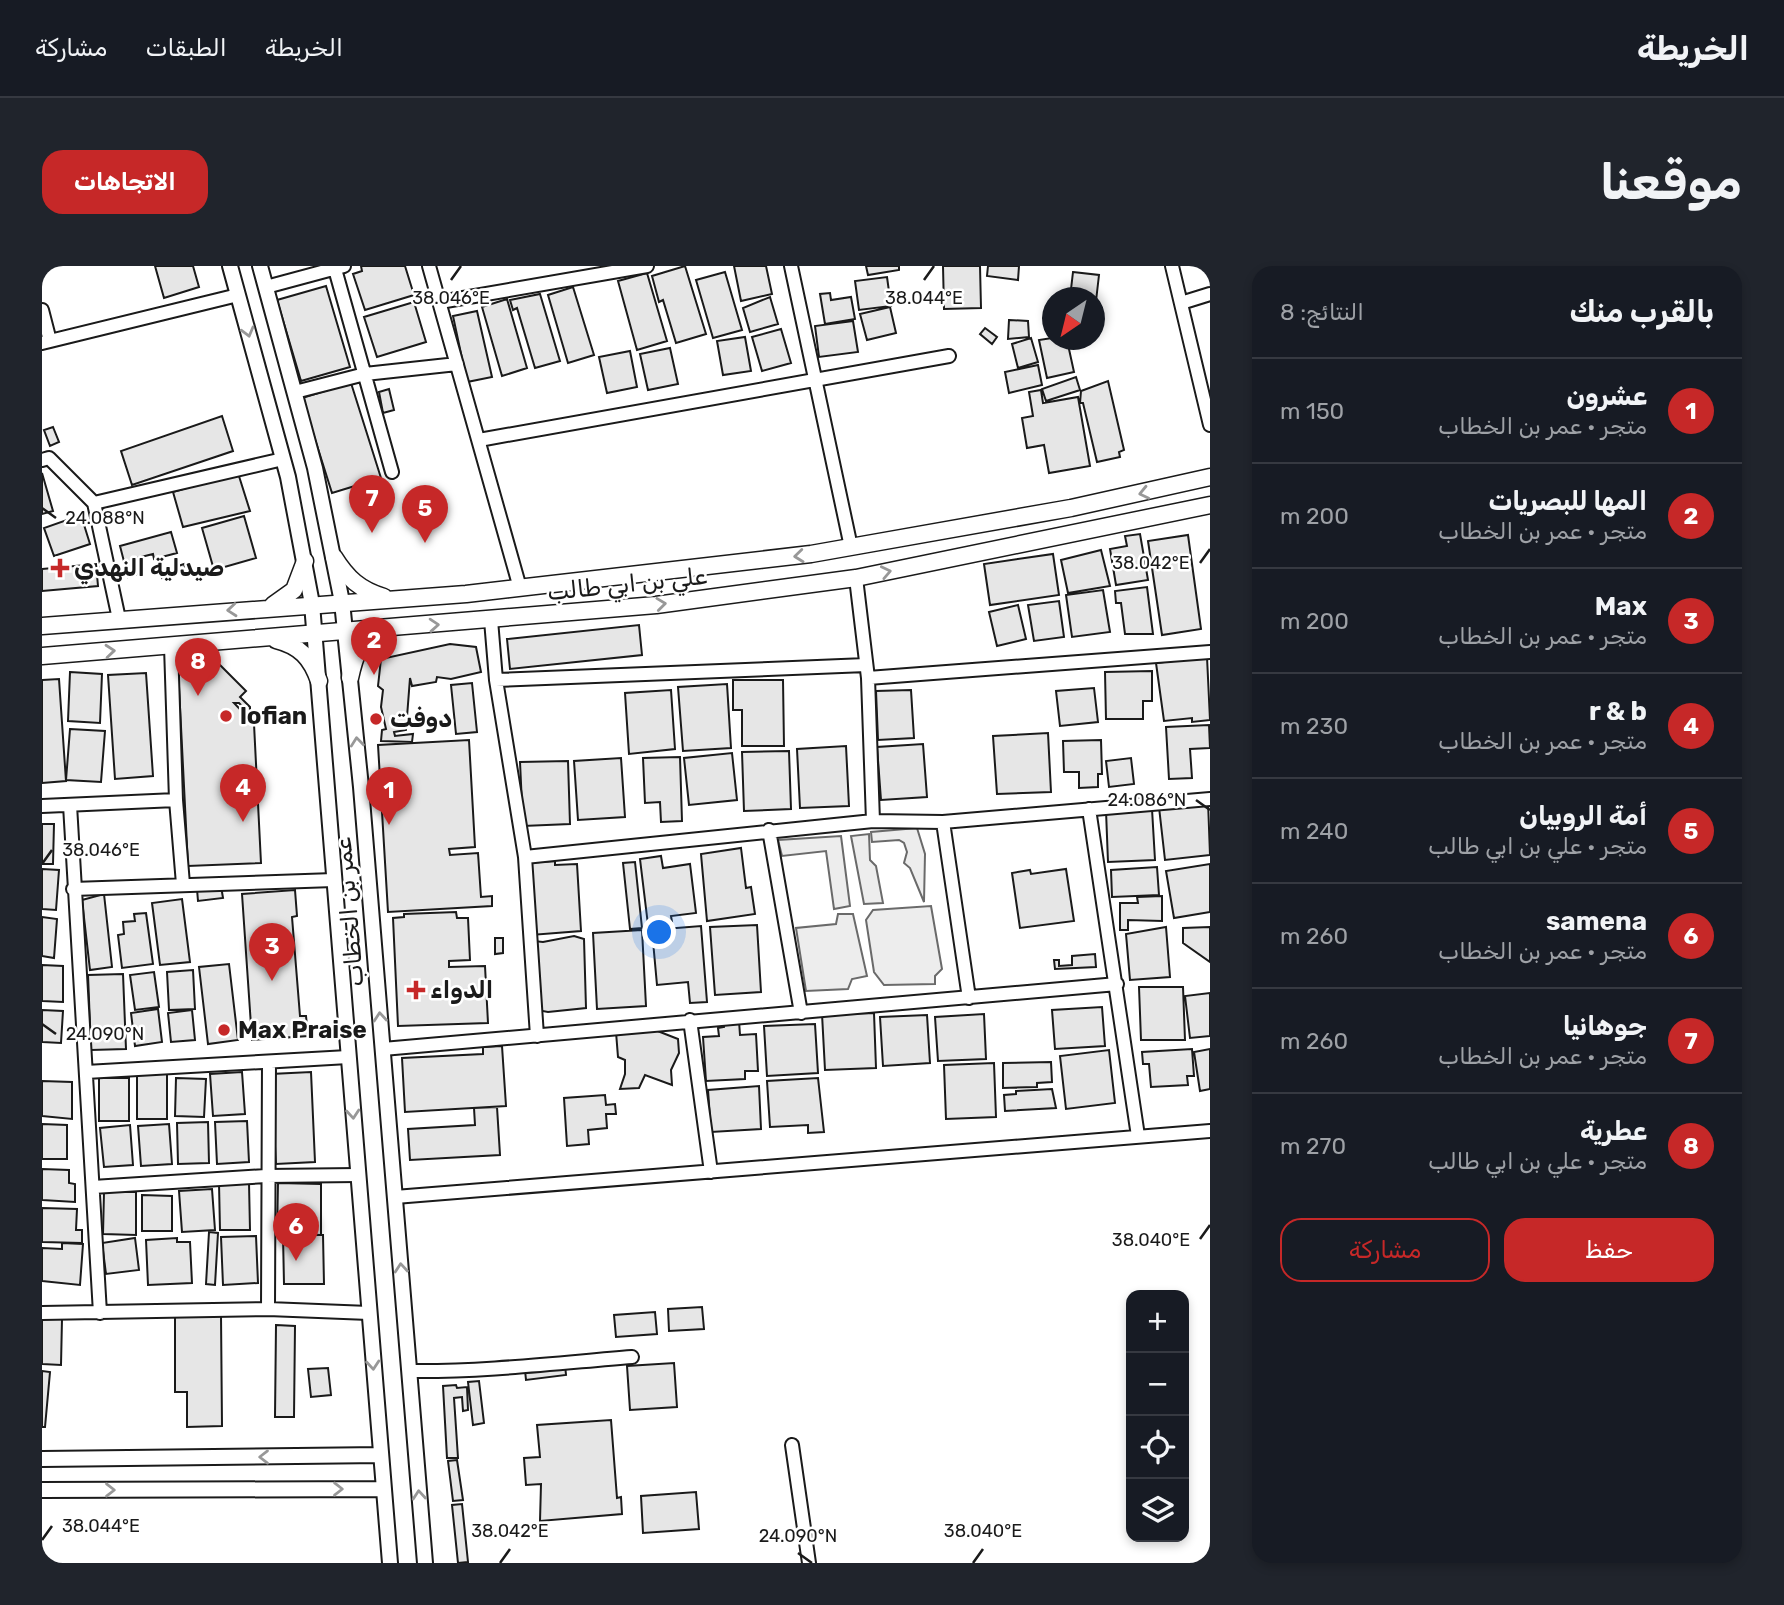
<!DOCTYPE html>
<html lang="ar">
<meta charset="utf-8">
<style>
:root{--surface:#171b24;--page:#20242c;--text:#f1f3f6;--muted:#9ea1a6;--line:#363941;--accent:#c62828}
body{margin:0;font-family:Rubik,"Noto Sans Arabic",sans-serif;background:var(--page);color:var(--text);direction:rtl}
.controls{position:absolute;right:21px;bottom:21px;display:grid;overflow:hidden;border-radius:14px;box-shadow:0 4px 10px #0003}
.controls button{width:63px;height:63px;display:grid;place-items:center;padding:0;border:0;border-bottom:2px solid var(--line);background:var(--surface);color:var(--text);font:35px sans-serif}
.compass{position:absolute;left:1000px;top:21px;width:63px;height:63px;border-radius:50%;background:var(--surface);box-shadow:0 4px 10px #0003;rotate:215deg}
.you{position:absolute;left:618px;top:667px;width:24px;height:24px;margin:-18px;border:5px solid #fff;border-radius:50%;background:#1a73e8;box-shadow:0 0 0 10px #1a73e833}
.badge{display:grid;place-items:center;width:46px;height:46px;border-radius:50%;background:var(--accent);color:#fff;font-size:23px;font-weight:700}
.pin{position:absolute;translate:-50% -58px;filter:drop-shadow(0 2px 4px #0008)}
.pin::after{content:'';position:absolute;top:37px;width:24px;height:21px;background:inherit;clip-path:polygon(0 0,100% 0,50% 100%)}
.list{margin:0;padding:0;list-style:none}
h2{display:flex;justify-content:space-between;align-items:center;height:91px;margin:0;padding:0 28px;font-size:30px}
h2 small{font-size:23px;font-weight:400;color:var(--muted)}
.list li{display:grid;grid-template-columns:46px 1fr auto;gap:21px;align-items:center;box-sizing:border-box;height:105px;padding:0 28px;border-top:2px solid var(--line)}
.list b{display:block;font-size:26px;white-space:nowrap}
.list p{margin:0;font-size:23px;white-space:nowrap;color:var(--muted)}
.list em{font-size:23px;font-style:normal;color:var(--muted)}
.actions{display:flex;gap:14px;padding:21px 28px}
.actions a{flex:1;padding:16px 0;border:2px solid var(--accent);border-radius:21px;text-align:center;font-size:24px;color:var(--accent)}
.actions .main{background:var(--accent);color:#fff}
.icon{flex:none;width:38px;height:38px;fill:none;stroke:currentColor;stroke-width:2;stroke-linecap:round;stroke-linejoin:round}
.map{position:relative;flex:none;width:1168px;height:1297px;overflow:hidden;direction:ltr;border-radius:21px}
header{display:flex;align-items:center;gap:42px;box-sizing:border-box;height:98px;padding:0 35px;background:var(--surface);border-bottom:2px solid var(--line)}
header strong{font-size:33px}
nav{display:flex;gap:38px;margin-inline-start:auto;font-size:24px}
.intro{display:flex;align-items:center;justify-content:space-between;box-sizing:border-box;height:168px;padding:0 42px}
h1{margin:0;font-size:49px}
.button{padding:18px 32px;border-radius:21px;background:var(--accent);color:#fff;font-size:24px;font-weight:700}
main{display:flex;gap:42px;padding:0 42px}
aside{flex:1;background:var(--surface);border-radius:21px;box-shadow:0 4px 10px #0003}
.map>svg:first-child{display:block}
</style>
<header>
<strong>الخريطة</strong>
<nav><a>الخريطة</a><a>الطبقات</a><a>مشاركة</a></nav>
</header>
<div class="intro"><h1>موقعنا</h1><a class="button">الاتجاهات</a></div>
<main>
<aside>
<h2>بالقرب منك<small>النتائج: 8</small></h2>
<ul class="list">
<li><span class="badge">1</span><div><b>عشرون</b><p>متجر · عمر بن الخطاب</p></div><em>150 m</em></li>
<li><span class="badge">2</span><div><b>المها للبصريات</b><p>متجر · عمر بن الخطاب</p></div><em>200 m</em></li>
<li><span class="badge">3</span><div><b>Max</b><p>متجر · عمر بن الخطاب</p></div><em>200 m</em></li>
<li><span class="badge">4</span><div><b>r &amp; b</b><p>متجر · عمر بن الخطاب</p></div><em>230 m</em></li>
<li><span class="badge">5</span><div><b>أمة الروبيان</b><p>متجر · علي بن ابي طالب</p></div><em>240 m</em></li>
<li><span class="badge">6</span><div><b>samena</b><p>متجر · عمر بن الخطاب</p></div><em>260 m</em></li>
<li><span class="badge">7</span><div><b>جوهانيا</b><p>متجر · عمر بن الخطاب</p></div><em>260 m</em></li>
<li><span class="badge">8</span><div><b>عطرية</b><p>متجر · علي بن ابي طالب</p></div><em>270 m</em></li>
</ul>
<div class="actions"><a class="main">حفظ</a><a>مشاركة</a></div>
</aside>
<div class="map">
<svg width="1168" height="1297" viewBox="0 0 1168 1297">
<rect width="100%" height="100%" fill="#fff"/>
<!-- built -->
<path fill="#ededed" stroke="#6a6a6a" stroke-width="2" d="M875 562 883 588 882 636 868 602 862 597 865 586 862 577 857 574 830 576 829 566Z
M827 568 828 594 834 600 841 637 822 638 809 570Z
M799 570 808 640 792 643 784 585 740 590 736 574Z
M889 640 900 703 893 710V718L842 719 832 706 824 654 831 644Z
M796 648H811L825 710 810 713 806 723 764 725 754 662 794 658Z"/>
<!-- building -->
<path fill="#e6e6e6" stroke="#1a1a1a" stroke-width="2" d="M113 0H151L157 21 122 32Z
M319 0H363L372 29 323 44 311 8 320 5Z
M643 0 664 68 634 77 621 34 617 36 610 10Z
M692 0H724L730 28 699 35Z
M824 0H857V4L826 9Z
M901 0H938L939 42 902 43Z
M946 0H977L976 14 945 10Z
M683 6 700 64 671 72 654 14Z
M1031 6 1057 9 1054 35 1052 32H1028Z
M605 7 625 75 595 84 576 15Z
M845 11 849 40 817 44 813 15Z
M284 20 308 101 259 115 235 34Z
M531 21 552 89 526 97 506 29Z
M788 27 789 34 809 31 813 53 783 58 778 28Z
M498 28 518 95 493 102 475 42 471 44 468 34Z
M728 31 736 58 708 66 701 42Z
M465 33 485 102 460 110 440 41Z
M372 36 384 76 335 91 322 51Z
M848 41 854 67 825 74 818 48Z
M435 45 450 111 425 116 411 50Z
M967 54 986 55 987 71 966 73Z
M811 55 816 86 777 91 773 60Z
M943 62 955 71 950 78 938 68Z
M739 63 749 97 720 105 710 71Z
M703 71 709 105 681 109 675 75Z
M989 72 996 96 976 102 970 78Z
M1010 72 1025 74 1032 106 1005 112 997 74Z
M628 82 636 118 606 124 598 88Z
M588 85 595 121 565 127 557 91Z
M996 99 1000 119 967 127 963 106Z
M1034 111 1038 124 1004 135 1000 123Z
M1066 115 1082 184 1077 186 1078 191 1055 196 1041 137H1038L1039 125Z
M309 117 339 212 290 227 260 132Z
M347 123 352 144 341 147 337 126Z
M999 124 1001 137 1036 131 1048 200 1007 207 1002 179 985 182 980 152 991 150 987 126Z
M180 150 191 185 90 219 79 185Z
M11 161 17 176 8 180 2 164Z
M0 207 11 245 0 248Z
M196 207 208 245 141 261 131 226Z
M39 249 48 278 12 290 2 262Z
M202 250 214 292 172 304 160 262Z
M129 266 135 287 112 293 111 288 95 292 99 307 86 311 78 280Z
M1098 268 1106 314 1074 319 1068 283 1085 280 1083 270Z
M1146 269 1159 363 1120 369 1106 275Z
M1059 284 1068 320 1026 327 1019 294Z
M1011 288 1017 329 948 339 942 298Z
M54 298 56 320 0 325V303Z
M142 298 144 304 120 312 118 306Z
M1105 321 1111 368H1083L1079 337H1074L1073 325Z
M1061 324 1068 366 1030 371 1024 329Z
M1017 335 1022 371 992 375 986 339Z
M976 339 984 373 955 380 947 346Z
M597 359 600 389 468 403 465 373Z
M408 378 434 381 439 406 409 413 395 411 394 416 370 420 368 412 364 464 352 466 353 470 371 468 370 476 339 475 340 464 344 463 339 441 341 424 336 420 339 393Z
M1165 391 1168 454 1150 456V452L1122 455 1114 397Z
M178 399 204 425 198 431 208 441V448L197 437H192L212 458 219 597 146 600 136 401Z
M1110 405V435H1101V453H1064L1063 406Z
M28 406 60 408 58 457 26 455Z
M104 407 111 510 73 513 66 409Z
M17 413 24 515 0 517V414Z
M691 414H741L742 480H700V444H691Z
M430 417 435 466 414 468 409 419Z
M685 418 689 482 641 485 636 421Z
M1052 422 1056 456 1018 460 1014 425Z
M629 424 633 483 587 488 583 427Z
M869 424 872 472 836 474 834 425Z
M1167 459 1168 482 1148 483 1150 512 1127 513 1124 461Z
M28 463 63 465 59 516 24 514Z
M1006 467 1009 526 955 528 951 470Z
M427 474 433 581 407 583 408 589 436 587 439 631 450 630V640L346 646 336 479Z
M1059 474 1060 508H1056V521L1037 522V506H1022L1021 475Z
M881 478 885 531 839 534 835 481Z
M804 480 807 540 758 542 755 483Z
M747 485 749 543 702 545 700 486Z
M690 487 695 534 647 539 642 492Z
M638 491 640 555 619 556 618 536 603 537 601 492Z
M579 492 583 551 536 554 532 495Z
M1089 492 1092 518 1067 521 1064 495Z
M526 495 528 558 481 560 478 496Z
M1166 535 1168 589 1123 594 1117 541Z
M1110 543 1113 594 1066 596 1064 545Z
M0 558H12L11 598H0Z
M699 582 704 622 709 621 713 648 665 655 659 588Z
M619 590 621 602 648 598 654 647 629 650 630 656 606 659 598 593Z
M513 595V599L535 598 539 665 489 669 484 597Z
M593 596 600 662 588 663 581 597Z
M1168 598V646L1132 652 1124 605Z
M1115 601 1117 629 1070 631 1069 604Z
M0 603 17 604 14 644 0 643Z
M1024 603 1032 655 978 662 970 607 988 604 989 608Z
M179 620 181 632 156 635 155 623Z
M253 624 255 650 250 651 258 750H264L266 770 210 774 200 628Z
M62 628 70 701 48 704 40 634Z
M1120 630V655L1086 654V664H1078V637H1096L1095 631Z
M140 633 148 696 118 699 110 637Z
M414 646 415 652H426L428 694 407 695V701L443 700 446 757 356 760 351 652 362 651V648Z
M104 647 111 698 80 702 76 669 82 668 81 656 93 655 92 648Z
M0 651 15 653 12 692 0 690Z
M715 659 719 726 673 729 668 661Z
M659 660 665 736 648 737 646 716 615 719 610 664Z
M1124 661 1128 711 1088 714 1084 668Z
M1168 661V696L1141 677V662Z
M600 664 604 740 555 743 551 667Z
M532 670 542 673 544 742 506 746 495 744 492 675 501 676Z
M453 672H461V687L453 688Z
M1053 688 1054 701 1013 703 1012 694H1017V700L1030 699V690Z
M187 698 196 774 166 778 157 701Z
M0 699 21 700V736L0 735Z
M151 704 153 743 127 744 125 706Z
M112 706 117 741 93 744 88 709Z
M81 708 84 783 49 784 46 709Z
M1097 721H1141L1143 774H1099Z
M1168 727V770L1148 772 1143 730Z
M1060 741 1063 780 1013 783 1010 744Z
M116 743 120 776 93 780 89 747Z
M0 744 21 745 19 777 0 776Z
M150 744 153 774 129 776 126 747Z
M832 747 834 802 783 804 780 748Z
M942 748 944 793 896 795 893 751Z
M885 749 888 797 841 800 838 751Z
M697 755 698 769 714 768 716 805H703V813L664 815 661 771 677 770 676 762 682 761V756Z
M773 758 776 807 725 810 722 760Z
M613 764 636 773 637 787 629 804 630 819 603 809 597 822 578 823 583 808V794L576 791 574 766Z
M460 780 464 840 363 846 360 792 441 788V781Z
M1150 783 1152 810H1145L1146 819 1109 821 1107 798H1101L1100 786Z
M1168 783V823L1158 825 1152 786Z
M1067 784 1073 837 1024 843 1018 790Z
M1009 796 1010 816 995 817V821L961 822V797Z
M952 797 954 851 904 853 902 799Z
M200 806 203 848 171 850 168 808Z
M269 806 273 896 234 898 229 808Z
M95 807H125V853H95Z
M57 812H87V855H57Z
M134 812 164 813 162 851 133 850Z
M776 812 782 866 766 867V859L728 861 725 815Z
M0 815 30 816V853L0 850Z
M717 820 719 863 669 866 666 824Z
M1010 823 1014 842 963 845 962 829 974 828V825Z
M563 829 564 839 573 838 574 848H564L565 862 546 864 547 878 525 880 522 832Z
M455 841 458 889 368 894 366 863 433 859 432 842Z
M205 855 207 896 175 898 173 856Z
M166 856 167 897 136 898 135 857Z
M0 858 25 859V893H0Z
M127 858 130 898 99 900 96 860Z
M88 859 91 899 62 901 58 862Z
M0 903 27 904V917L33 918V936L0 934Z
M177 917H207L208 964H178Z
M236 917 279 918V969L235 968Z
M170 923 173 964 140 966 137 925Z
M62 926H94V969L61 968Z
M100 929 130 930V965H100Z
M0 942 35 943 34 964H40V977L0 976Z
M167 966 176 967 173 1019 164 1018Z
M241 969H281L282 1018H242Z
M214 970 216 1017 181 1019 179 971Z
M93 972 97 1004 64 1008 60 977Z
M135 972V976H148L150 1017 106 1019 104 974Z
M20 977 41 978 38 1019 0 1015V982L20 983Z
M660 1041 662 1063 627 1065 626 1043Z
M613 1046 615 1068 574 1071 572 1049Z
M133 1049H179L180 1160 145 1161V1126H133Z
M0 1053H20L19 1099 0 1098Z
M234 1059 253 1060 252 1151H233Z
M632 1097 635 1141 588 1144 585 1100Z
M523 1099 524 1109 484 1114 483 1104Z
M286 1102 289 1129 269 1131 266 1103Z
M0 1105 8 1106 3 1161H0Z
M437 1115 442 1157 431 1159 426 1116Z
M414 1119 415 1122 425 1121 426 1144 421 1145 420 1131 412 1132 416 1192H405L401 1120Z
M569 1154 575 1232 579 1231 580 1248 498 1255 499 1218 484 1219 482 1192 498 1191 495 1159Z
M415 1194 421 1234 411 1235 406 1195Z
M654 1226 657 1263 601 1267 599 1230Z
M420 1238 426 1296 416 1297 410 1239Z"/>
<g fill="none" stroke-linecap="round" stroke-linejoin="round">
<defs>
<path id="minor" d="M387 0 478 322
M749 0 809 281
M1130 0 1168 159
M293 3 350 206
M224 21 302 0
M398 36 605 0
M1139 37 1168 28
M0 44 8 75
M0 77 196 29
M253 126 323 108 415 98
M437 174 907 90
M0 194 7 192 52 237 77 353
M52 237 241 193
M814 312 826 412 831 555
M449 354 454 414 483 591 495 770
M129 380 134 534 141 618
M826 412 1168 386
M454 414 824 399
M28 539 58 1047
M0 540 134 534
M1047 543 1096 870
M901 556 927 732
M727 564 759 747
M483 591 831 555 901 556 1168 533
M31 623 292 614
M648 754 669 906
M341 783 1075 718
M44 806 306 791
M51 921 224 910 316 909
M353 931 1168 865
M226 1043 227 796
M0 1047 226 1043 327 1047
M367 1105C441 1106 516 1097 590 1091
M750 1179 767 1297"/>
<path id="tertiary" d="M188 0 246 211 270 338 348 1297
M218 0 273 202 300 336 319 521 383 1297
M0 1193 339 1189
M0 1224 342 1223"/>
<path id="secondary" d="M292 291C305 312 318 324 342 331
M231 339 252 324 263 295
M0 360 424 328 769 288 1029 242 1168 211
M234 374C258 380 269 392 277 415
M0 390 614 339 814 312 1168 239
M308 412C313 389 317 375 340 366"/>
</defs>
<!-- minor casing -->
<use href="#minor" stroke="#1a1a1a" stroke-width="16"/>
<!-- tertiary casing -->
<use href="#tertiary" stroke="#1a1a1a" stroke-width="18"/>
<!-- secondary casing -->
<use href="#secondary" stroke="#1a1a1a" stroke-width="19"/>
<!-- minor -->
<use href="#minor" stroke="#fff" stroke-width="12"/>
<!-- tertiary -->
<use href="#tertiary" stroke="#fff" stroke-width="14"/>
<!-- secondary -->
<use href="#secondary" stroke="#fff" stroke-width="16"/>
</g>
<!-- one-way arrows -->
<defs><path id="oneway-chevron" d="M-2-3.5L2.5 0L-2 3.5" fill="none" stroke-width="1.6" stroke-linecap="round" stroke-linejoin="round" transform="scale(1.75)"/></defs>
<g stroke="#989898">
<use href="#oneway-chevron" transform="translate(206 66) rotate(75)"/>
<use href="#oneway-chevron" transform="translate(1102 227) rotate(167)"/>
<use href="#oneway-chevron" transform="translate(757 290) rotate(174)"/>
<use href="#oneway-chevron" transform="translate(844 306) rotate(-12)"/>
<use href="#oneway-chevron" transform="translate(619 338) rotate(-7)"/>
<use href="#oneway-chevron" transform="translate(190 344) rotate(175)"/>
<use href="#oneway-chevron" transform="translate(392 359) rotate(-4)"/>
<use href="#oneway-chevron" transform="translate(68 385) rotate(-5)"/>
<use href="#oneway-chevron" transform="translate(315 476) rotate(-96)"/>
<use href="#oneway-chevron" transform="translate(338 751) rotate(-95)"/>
<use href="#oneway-chevron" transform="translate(311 848) rotate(85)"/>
<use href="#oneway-chevron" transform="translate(359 1002) rotate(-95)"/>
<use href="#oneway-chevron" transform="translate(331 1099) rotate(85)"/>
<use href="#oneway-chevron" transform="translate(222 1191) rotate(180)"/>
<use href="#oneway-chevron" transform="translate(296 1223)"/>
<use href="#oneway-chevron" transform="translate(68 1224)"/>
<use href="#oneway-chevron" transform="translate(377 1229) rotate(-95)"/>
</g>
<!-- ticks -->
<path fill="none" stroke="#1a1a1a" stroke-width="2.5" d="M409 14 419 0M882 14 892 0M0 242 14 252M1158 297 1168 283M1154 534 1168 544M0 598 10 584M0 758 14 768M1158 973 1168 959M0 1274 10 1260M756 1287 770 1297M458 1297 468 1283M931 1297 941 1283"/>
<!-- markers -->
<g fill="#c62828" stroke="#fff" stroke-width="2.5">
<path d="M14.5 291.5h7v7h7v7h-7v7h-7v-7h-7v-7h7z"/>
<circle cx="184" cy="450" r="7"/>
<circle cx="334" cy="453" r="7"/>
<path d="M370.5 713.5h7v7h7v7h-7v7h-7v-7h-7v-7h7z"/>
<circle cx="182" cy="764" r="7"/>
</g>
<g text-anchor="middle" stroke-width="5" stroke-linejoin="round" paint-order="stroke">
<!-- poi labels -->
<g font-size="24" font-weight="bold" fill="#1a1a1a" stroke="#fff" text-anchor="start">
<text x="32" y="310">صيدلية النهدي</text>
<text x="198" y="458">lofian</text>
<text x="348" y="461">دوفت</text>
<text x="388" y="732">الدواء</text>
<text x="196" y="772">Max Praise</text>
</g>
<!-- street labels -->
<g font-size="24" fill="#1a1a1a" stroke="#fff">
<text transform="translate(585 318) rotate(-6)" y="8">علي بن ابي طالب</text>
<text transform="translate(307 646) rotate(-95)" y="8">عمر بن الخطاب</text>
</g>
</g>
<g font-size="18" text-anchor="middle" fill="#1a1a1a" stroke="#fff" stroke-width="5" stroke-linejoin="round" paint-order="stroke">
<text x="409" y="38">38.046°E</text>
<text x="882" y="38">38.044°E</text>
<text x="63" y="258">24.088°N</text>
<text x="1109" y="303">38.042°E</text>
<text x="1105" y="540">24.086°N</text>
<text x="59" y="590">38.046°E</text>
<text x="63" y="774">24.090°N</text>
<text x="1109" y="980">38.040°E</text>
<text x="59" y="1266">38.044°E</text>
<text x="468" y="1271">38.042°E</text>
<text x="941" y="1271">38.040°E</text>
<text x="756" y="1276">24.090°N</text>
</g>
</svg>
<div class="controls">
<button>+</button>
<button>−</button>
<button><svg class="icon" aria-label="locate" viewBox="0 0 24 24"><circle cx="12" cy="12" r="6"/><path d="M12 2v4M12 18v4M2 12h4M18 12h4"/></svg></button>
<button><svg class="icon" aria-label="layers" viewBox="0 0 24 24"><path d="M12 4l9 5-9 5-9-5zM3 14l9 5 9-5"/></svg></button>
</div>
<svg class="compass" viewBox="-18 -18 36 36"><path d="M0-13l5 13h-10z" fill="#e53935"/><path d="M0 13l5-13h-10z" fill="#9ea1a6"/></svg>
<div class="you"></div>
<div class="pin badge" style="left:347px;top:559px">1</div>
<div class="pin badge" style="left:332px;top:409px">2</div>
<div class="pin badge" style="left:230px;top:715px">3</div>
<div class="pin badge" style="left:201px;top:556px">4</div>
<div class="pin badge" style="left:383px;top:277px">5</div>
<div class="pin badge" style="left:254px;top:995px">6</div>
<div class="pin badge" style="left:330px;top:267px">7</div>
<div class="pin badge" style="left:156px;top:430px">8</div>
</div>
</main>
